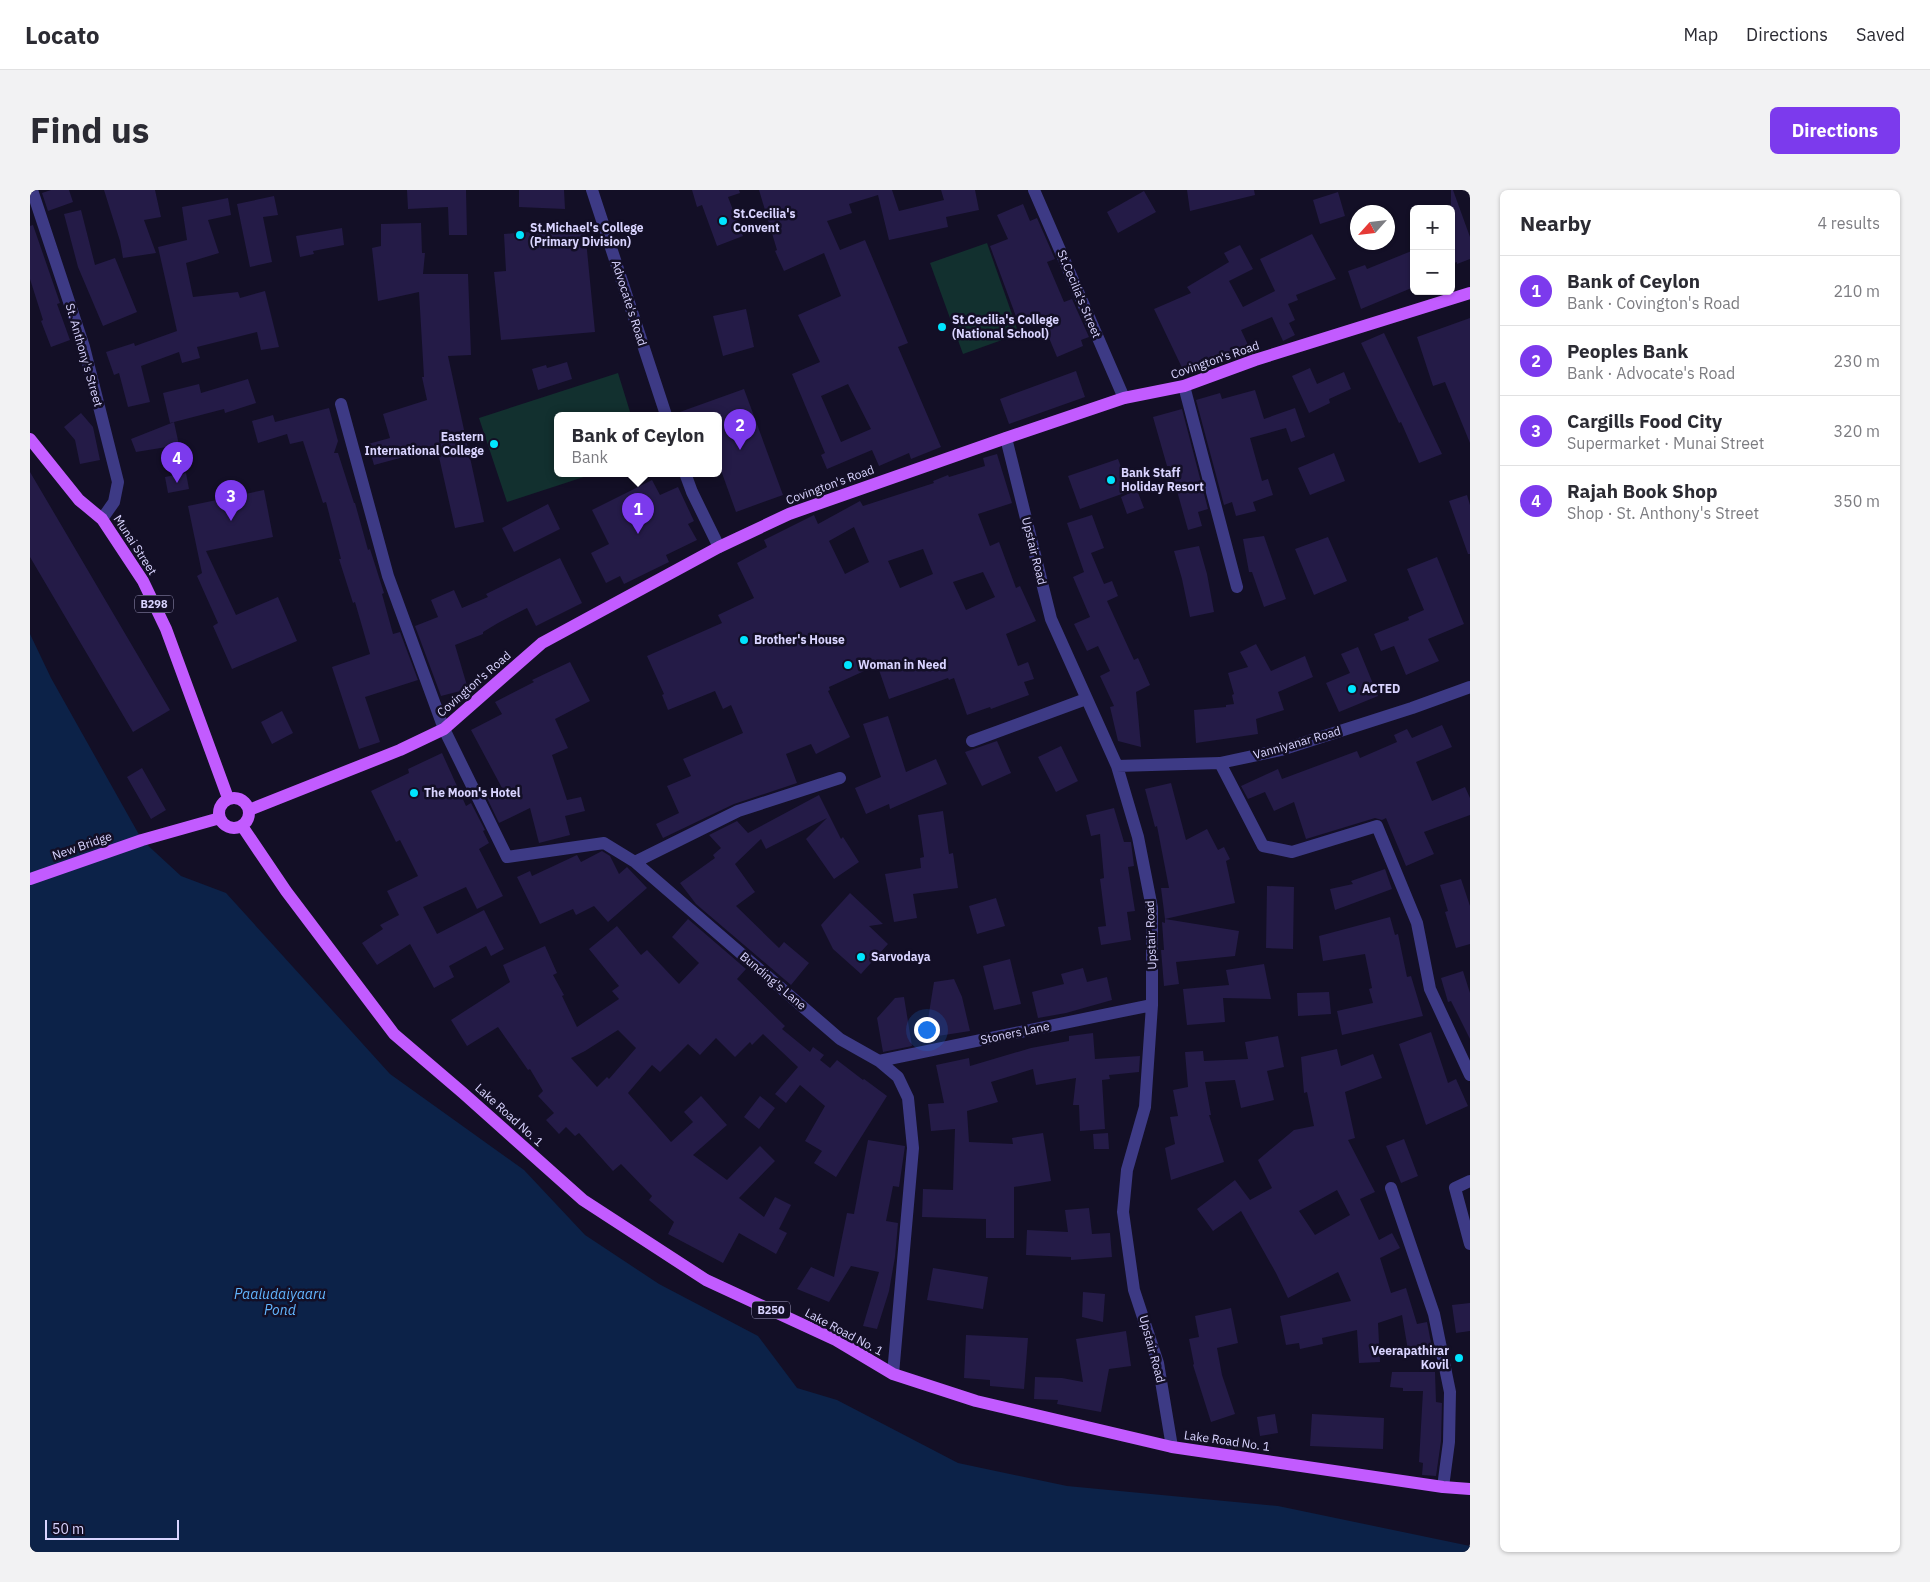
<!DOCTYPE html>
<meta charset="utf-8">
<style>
:root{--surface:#fff;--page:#f2f2f3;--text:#2b2b33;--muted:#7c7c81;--line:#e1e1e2;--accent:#7c3aed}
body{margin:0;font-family:"IBM Plex Sans",sans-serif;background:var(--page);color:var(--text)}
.controls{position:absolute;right:15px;top:15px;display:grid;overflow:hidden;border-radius:8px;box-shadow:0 1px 4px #0004}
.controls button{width:45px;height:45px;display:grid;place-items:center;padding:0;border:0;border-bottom:1px solid var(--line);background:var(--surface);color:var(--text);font:25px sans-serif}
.compass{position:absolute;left:1320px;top:15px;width:45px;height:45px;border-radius:50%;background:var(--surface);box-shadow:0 1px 4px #0004;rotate:243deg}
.scale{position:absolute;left:15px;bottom:12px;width:134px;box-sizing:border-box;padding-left:5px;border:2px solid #d9d4ff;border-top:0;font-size:14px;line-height:18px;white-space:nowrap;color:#d9d4ff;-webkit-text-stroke:4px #130f26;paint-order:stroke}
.you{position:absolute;left:896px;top:839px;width:18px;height:18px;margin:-12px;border:4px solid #fff;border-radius:50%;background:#1a73e8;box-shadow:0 0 0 8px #1a73e833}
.badge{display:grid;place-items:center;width:32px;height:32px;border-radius:50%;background:var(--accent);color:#fff;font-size:16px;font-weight:700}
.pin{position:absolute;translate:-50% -41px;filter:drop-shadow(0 1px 2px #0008)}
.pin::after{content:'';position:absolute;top:26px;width:18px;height:15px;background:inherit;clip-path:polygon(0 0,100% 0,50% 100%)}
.popup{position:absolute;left:524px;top:222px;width:168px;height:65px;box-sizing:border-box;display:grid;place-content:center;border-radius:8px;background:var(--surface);filter:drop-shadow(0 1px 4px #0005);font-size:16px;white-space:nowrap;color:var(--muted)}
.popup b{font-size:19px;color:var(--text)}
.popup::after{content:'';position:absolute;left:50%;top:100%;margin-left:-10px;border:10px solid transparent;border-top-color:var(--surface)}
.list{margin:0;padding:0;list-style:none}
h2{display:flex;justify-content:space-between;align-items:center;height:65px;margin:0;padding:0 20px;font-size:21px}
h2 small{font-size:16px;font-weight:400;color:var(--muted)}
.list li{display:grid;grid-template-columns:32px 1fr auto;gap:15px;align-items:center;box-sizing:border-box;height:70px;padding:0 20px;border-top:1px solid var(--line)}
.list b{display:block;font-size:19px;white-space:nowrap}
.list p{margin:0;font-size:16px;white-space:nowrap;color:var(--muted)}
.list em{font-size:16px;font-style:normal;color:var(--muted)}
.map{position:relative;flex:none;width:1440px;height:1362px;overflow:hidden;border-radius:8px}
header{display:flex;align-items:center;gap:30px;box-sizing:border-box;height:70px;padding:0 25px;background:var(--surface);border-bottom:1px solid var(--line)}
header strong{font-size:24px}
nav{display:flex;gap:28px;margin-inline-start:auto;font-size:18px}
.intro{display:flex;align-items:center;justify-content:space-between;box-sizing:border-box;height:120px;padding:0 30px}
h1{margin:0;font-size:35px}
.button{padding:12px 22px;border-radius:8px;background:var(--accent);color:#fff;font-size:18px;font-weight:700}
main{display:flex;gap:30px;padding:0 30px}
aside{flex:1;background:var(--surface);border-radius:8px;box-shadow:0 1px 4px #0004}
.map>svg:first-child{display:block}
</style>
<header>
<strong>Locato</strong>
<nav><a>Map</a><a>Directions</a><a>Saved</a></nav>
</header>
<div class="intro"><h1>Find us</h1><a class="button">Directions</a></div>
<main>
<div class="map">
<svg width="1440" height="1362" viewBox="0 0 1440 1362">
<rect width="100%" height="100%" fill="#130f26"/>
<!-- green -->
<path fill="#12302f" d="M957 53 989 144 933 164 900 73Z
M588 183 601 225H528V283H566L477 312 449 228Z"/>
<!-- water -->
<path fill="#0c2248" d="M0 444 21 488 112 650 151 686 196 703 360 884 494 980 555 1045 629 1094 728 1146 767 1198 807 1210 928 1273 1037 1296 1248 1316 1440 1356V1362H0Z"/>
<!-- building -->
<path fill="#241b47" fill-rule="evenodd" d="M21 0H39L43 12 18 21 12 3Z
M74 0H125L131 27 114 30 126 63 93 68 90 51Z
M377 0H436L437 45H419L418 17 378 19Z
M489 0H534L535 19 489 17Z
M662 0H709L710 3 698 7 713 46 687 56 672 15 667 17Z
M729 0H862L869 21 914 10 911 0H945L949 20 916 27 918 37 859 50 848 5 819 14 822 23 797 31 810 60 835 50 878 153 868 157 911 257 881 269 879 263 849 276 842 260 797 279 791 265 795 263 762 184 790 172 768 125 811 106 794 63 754 81 745 61 747 60ZM818 194 841 239 811 252 791 206Z
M1157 0H1224L1225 5 1160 21Z
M1421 0H1423L1440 47V69L1427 74V72L1421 74Z
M1114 1 1126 22 1088 43 1077 22Z
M1308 2 1315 26 1290 34 1283 10Z
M244 6 248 25 233 27 242 72 220 77 207 14Z
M198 8 201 25 178 30 189 63 156 73 163 107 208 102 210 108 235 101 249 157 231 160 227 142 167 157 170 168 152 173 149 162 111 176 120 212 98 217 89 183 84 185 76 162 104 153 105 156 147 141 128 57 157 50 152 17Z
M993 14 1000 31 1007 28 1025 69 1017 72 1034 112 1042 109 1059 147 1051 150 1053 156 1027 167 1009 124 988 132 960 56 978 49 967 25Z
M51 20 65 75 85 68 107 122 73 136 48 77 34 24Z
M391 33 392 63H395L393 84H438L441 165 418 166 454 332 425 338 407 258 344 275 338 254 360 248 353 224 397 210 392 187H394L389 102 348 111 342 58 351 56V34Z
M3 35 30 113 27 114 40 150 21 157 11 131 13 130 0 89V36Z
M312 38 314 55 283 61 284 64 270 67 266 46Z
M546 38 547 41 555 40 565 142 471 150 464 82 476 81 474 44Z
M1282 44 1306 89 1266 105 1268 110 1258 114 1265 130 1259 133 1265 145 1253 151 1242 127 1211 140 1219 157 1187 169 1188 170 1155 184 1124 119 1161 103 1157 97 1199 72 1194 63 1210 55 1223 79 1199 91 1213 117 1245 101 1230 69Z
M1384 60V97L1331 119 1318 81 1335 75 1337 79Z
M716 119 724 157 693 166 683 126Z
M1440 128V253L1415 192 1403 196 1387 147Z
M1354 143 1412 264 1389 273 1371 232 1369 233 1331 153Z
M537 172 542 189 508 200 502 179 516 175 517 178Z
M1280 178 1287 194 1314 182 1321 199 1299 209 1300 213 1279 223 1262 186Z
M1046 181 1055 207 979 234 970 209Z
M218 189 226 213 195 223 194 219 144 232 149 255 106 262 101 249 144 232 140 233 133 203 169 194 171 203Z
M714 199 753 305 706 322 688 272V225H648L647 223Z
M1225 200 1234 229 1265 218 1275 247 1261 252 1256 238 1220 248 1232 291 1238 289 1243 305 1223 312 1226 321 1206 326 1202 312 1194 315 1166 210 1190 203 1192 209Z
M299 218 308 251 304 263H308L324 313H325L338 360 340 359 354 403 352 404 363 444 370 442 388 490 335 507 350 552 329 559 302 477 340 464 325 412 323 413 309 369H311L296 312 293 313 273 251 260 254 257 244 228 253 222 231 243 225 245 232Z
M1152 219 1178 319 1168 322 1172 336 1158 340 1140 276H1137L1123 227Z
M51 223 63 237 70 270 50 274 45 250 34 237Z
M1304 263 1315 291 1280 305 1268 278Z
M967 264 982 313 948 324 960 356 969 352 986 398 990 396 1006 431 976 444 988 476 998 472 1004 489 994 492 999 505 961 519 960 517 937 525 924 488 919 490 918 488 859 509 849 480 845 481 843 477 799 497 800 500 798 501 820 547 786 564 781 554 756 564 767 593 704 614 633 648 626 634 649 623 637 596 661 586 653 569 713 543 701 515 693 519 685 501 638 520 632 505 634 504 617 466 692 433 688 425 724 408 707 373 737 357 734 350 784 325 788 334 830 311 833 316 904 293 903 291 918 285 919 287 955 276 953 268ZM824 337 839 372 815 384 799 351ZM893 359 903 384 870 398 858 371ZM953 382 965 407 936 420 923 392Z
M1088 269 1100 301 1050 319 1038 286Z
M0 282 140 520 103 542 0 367Z
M156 283 159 299 138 303 135 287Z
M622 290 630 305 648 297 664 331 658 334 667 350 636 365 639 372 594 394 590 386 576 393 561 363 579 354 562 320Z
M234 300 243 347 176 361 206 425 248 407 267 451 202 479 183 436 188 433 167 386 172 383 158 316Z
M1107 300 1114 318 1097 324 1091 307Z
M1437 305 1440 315V364H1438L1419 311Z
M518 314 530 339 484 362 472 338Z
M1062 325 1074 358 1061 363 1074 394 1082 391 1088 406 1077 411 1104 470 1108 468 1120 495 1106 502 1111 557 1088 551 1080 517 1084 516 1070 486 1080 481 1068 456 1057 461 1044 434 1060 427 1043 387 1054 382 1037 333Z
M1234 346 1256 409 1234 417 1222 382H1219L1213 349Z
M1298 347 1317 391 1284 405 1265 359Z
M1169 356 1177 384 1184 422 1160 427 1152 389 1144 361Z
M1407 367 1434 434 1398 449 1409 471 1376 485 1364 456 1351 461 1344 444 1379 430 1378 427 1394 420 1377 379Z
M530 368 552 413 506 436 497 418 468 433 453 442V444L425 455 438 499 411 506 385 436 408 427 401 410 424 400 432 418 458 407 456 404Z
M1226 454 1241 481 1275 466 1283 487 1248 502 1254 520 1226 529 1228 544 1166 553 1164 520 1196 517V515L1204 514 1202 505 1204 504 1198 483 1218 477 1210 462Z
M1328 457 1348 506 1309 522 1296 493 1320 483 1311 464Z
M540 472 560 511 525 529 538 558 522 565 537 610 551 607 555 621 535 626 540 645 509 653 500 618 469 633 456 606 472 598 441 540 472 524 465 512 504 492 502 490Z
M252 521 263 543 242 554 231 532Z
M858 526 876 582 906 569 917 594 860 619 859 614 836 624 825 598 851 587 833 534Z
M1412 535 1422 557 1386 572 1402 611 1435 597 1440 608V625L1394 642 1404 664 1376 676 1356 628 1352 630 1345 628 1276 649 1264 612 1244 621 1235 602 1218 609 1211 596 1248 579 1252 589 1327 561 1330 568 1367 552 1364 545 1377 539 1382 548Z
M967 551 981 583 952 596 935 562Z
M1031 556 1048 591 1026 602 1008 567Z
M412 563 436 616 441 613 455 640 453 641 459 653 449 659 473 706 447 719 436 697 393 717 407 744 454 720 474 759 461 766 456 756 419 776 424 787 404 798 380 754 347 775 332 753 353 739 350 735 369 725 357 701 388 686 370 650 366 652 341 601 379 583 378 579Z
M112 578 136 620 121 629 97 587Z
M1141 593 1156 650 1177 639 1188 660 1194 657 1200 669 1196 671 1205 713 1135 729 1131 698H1139L1127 636 1125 637 1115 599Z
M789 605 811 649 813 647 829 672 804 689 776 649 797 628 736 659 731 649 705 674 725 702 706 716 749 758 754 752 779 773 761 795 666 714 650 693 685 668 683 665 691 658 679 645 707 631 718 643Z
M1084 618 1094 652H1101L1104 676 1098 677 1105 721 1097 722 1101 750 1071 755 1068 737 1076 736 1070 689 1074 688 1070 644 1061 646 1056 625Z
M913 621 919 664 923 663 928 698 883 704 887 728 864 732 855 684 891 678 890 668 894 667 888 625Z
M572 661 580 666 589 684 597 677 617 698 578 732 564 716 546 725 543 719 510 734 487 687 500 681 502 686 547 665 551 672Z
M1355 679 1362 699 1305 720 1300 699 1323 694 1321 691Z
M1431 689 1440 716V754L1426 758 1415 722 1418 721 1410 695Z
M1237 696 1264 697 1263 759 1236 758Z
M820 703 853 734 839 736 858 754 831 784 803 759 791 735Z
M966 708 975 736 947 744 939 716Z
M1360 727 1365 745 1368 744 1377 787 1381 786 1393 826 1312 845 1307 821 1343 813 1339 799 1342 798 1335 764 1293 771 1289 746Z
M658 729 716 779 707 789 755 836 752 839 780 862 783 857 794 865 790 870 800 878 807 870 833 890 834 889 857 906 806 987 784 973 792 961 775 951 795 916 770 895 756 913 745 904 768 877 733 844 722 855 720 852 705 867 686 848 670 865 658 854 630 882 622 875 598 903 641 952 663 932 654 922 671 906 697 935 663 965 697 990 730 956 745 971 709 1008 734 1027 745 1007 761 1015 749 1039 757 1043 746 1064 709 1043 693 1073 638 1044 644 1032 619 1010 622 1006 591 974 583 981 549 943 545 946 536 937 529 944 516 930 524 923 508 906 513 901 500 879 498 880 468 837 437 856 421 830 480 792 473 775 515 756 527 783 523 785 534 805 532 806 547 837 589 809 582 801 589 796 559 759 587 736 611 765 617 760 649 794 669 773 642 747ZM588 840 606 858 579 889 577 887 567 897 541 868 555 861Z
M1135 729 1209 741 1205 766 1146 772 1149 794 1134 796 1131 760H1134L1132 732 1135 733Z
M980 769 991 814 964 820 953 776Z
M1234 774 1241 809 1193 808 1195 832 1157 835 1153 799 1199 795 1196 780Z
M1053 778 1057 792 1077 787 1082 810 1036 823 1008 828 1002 802 1034 794 1031 784Z
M1433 781 1440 803V849L1421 811 1418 812 1411 788Z
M924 789 932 807 940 841 895 848 904 792Z
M1299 802 1301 824 1268 826 1267 803Z
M874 807 882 856 853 862 847 828 865 808Z
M1401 842 1418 893 1426 889 1438 916 1396 935 1369 854Z
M1063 843 1065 869 1110 866 1109 882 1079 885 1080 889 1072 890 1075 939 1050 941 1049 915H1043L1046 888 1006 895 1003 879 961 892 968 912 937 921 939 952 983 954 982 948 1013 943 1021 991 984 997V1048H956V1029L892 1027 893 999 923 1000 925 939 901 941 898 914 914 913 906 875 939 868 940 876 1001 858 1039 851V846Z
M1248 846 1254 877 1237 881 1244 910 1211 918 1205 890 1175 892 1181 925H1179L1194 972 1141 990 1135 958 1145 954 1140 927 1148 926 1143 900 1158 897 1155 862 1173 861 1174 871 1218 869 1215 852Z
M1307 859 1311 876 1343 864 1352 888 1315 902 1325 948 1318 950 1345 1002 1330 1009 1349 1050 1362 1043 1370 1058 1350 1068 1361 1103 1376 1098 1387 1134 1397 1132 1403 1163 1379 1166 1372 1125 1348 1133 1350 1172 1329 1173 1327 1140 1292 1148 1293 1154 1270 1159 1269 1153 1256 1155 1250 1126 1321 1111 1308 1082 1258 1108 1246 1083 1211 1021 1183 1041 1167 1019 1205 990 1220 1010 1242 998 1228 970 1264 940 1284 936 1277 902 1274 903 1271 867ZM1307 1000 1320 1025 1285 1045 1269 1021Z
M730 906 745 918 729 939 714 927Z
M1078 943 1079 959H1064L1063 944Z
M1374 949 1388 986 1371 993 1356 956Z
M838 950 875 956 869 997 863 996 856 1031 868 1033 865 1067 859 1101 847 1139 833 1136 849 1082 821 1076 799 1112 767 1099 781 1077 804 1087 817 1023 824 1024Z
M1059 1018 1062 1044 1080 1043 1082 1067 1041 1070V1067L996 1065 997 1040 1038 1042 1035 1020Z
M903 1078 958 1087 953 1119 897 1110Z
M1053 1102 1075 1104 1073 1132 1052 1127Z
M1440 1113V1141L1426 1143 1422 1115Z
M1201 1118 1208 1153 1187 1158 1192 1185 1205 1224 1181 1232 1163 1175 1164 1174 1159 1149 1169 1147 1165 1126Z
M1096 1141 1101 1176 1079 1179 1071 1222 1027 1214 1028 1210 1004 1209 1005 1187 1032 1188 1053 1192 1046 1149Z
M936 1145 998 1148 994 1199 960 1196V1190L934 1188Z
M1362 1182H1405L1406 1212 1412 1213 1411 1251 1406 1286 1392 1285 1393 1273 1389 1272 1393 1201H1373V1198L1360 1197Z
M1245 1224 1248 1243 1230 1246 1227 1227Z
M1282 1224 1354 1228 1353 1259 1280 1256Z"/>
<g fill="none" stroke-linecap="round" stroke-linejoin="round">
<!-- minor -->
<path stroke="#3d3a85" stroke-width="12" d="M2 0 54 157 88 292 84 312 72 329
M562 0 636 225
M1004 0 1094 208
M1154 196 1207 397
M311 214 358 386 414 539 477 667 574 653 605 672 810 849 849 871 868 887 878 908 883 958 863 1184
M976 248 1021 429 1087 576 1108 647 1122 718V815L1115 917 1097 980 1093 1022 1104 1100 1128 1173 1142 1257
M655 283 662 302 689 357
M942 551 1056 509
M1190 573 1233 656 1262 662 1347 636 1387 733 1400 799 1440 885
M1087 576 1190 573 1251 560 1382 518 1440 497
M605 672 708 621 810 588
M849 871 1122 815
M1440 991 1425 998 1440 1054
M1361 998 1404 1124 1420 1202 1419 1252 1413 1297"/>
<!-- major -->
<path stroke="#c25bff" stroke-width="12" d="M0 249 49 310 72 329 113 391 136 439 198 608
M189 623a15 15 0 1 1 30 0a15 15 0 1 1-30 0Z
M219 620 370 560 414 539 512 453 689 357 759 324 976 248 1094 208 1154 196 1225 170 1440 103
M212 636 256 701 364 844 433 903 553 1010 676 1090 806 1150 863 1184 946 1211 1142 1257 1413 1297 1440 1299
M0 689 112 650 190 628"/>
</g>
<!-- markers -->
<g fill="#00e5ff" stroke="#130f26" stroke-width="2">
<circle cx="693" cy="31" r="5"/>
<circle cx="490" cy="45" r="5"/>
<circle cx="912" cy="137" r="5"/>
<circle cx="464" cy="254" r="5"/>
<circle cx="1081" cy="290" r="5"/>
<circle cx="714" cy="450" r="5"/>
<circle cx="818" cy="475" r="5"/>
<circle cx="1322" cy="499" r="5"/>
<circle cx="384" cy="603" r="5"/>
<circle cx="831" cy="767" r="5"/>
<circle cx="1429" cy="1168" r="5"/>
</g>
<g text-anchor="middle" stroke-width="5" stroke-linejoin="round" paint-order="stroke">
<!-- shield labels -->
<g fill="#130f26" stroke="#9e99be" stroke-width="1">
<rect x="105" y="405.5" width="38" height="17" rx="4"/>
<rect x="722" y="1111.5" width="38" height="17" rx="4"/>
</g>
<g font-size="11" font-weight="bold" fill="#d9d4ff">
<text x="124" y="418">B298</text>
<text x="741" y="1124">B250</text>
</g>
<!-- poi labels -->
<g font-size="12" font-weight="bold" fill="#d9d4ff" stroke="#130f26" text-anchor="start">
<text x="703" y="28">St.Cecilia's<tspan x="703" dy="14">Convent</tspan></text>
<text x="500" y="42">St.Michael's College<tspan x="500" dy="14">(Primary Division)</tspan></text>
<text x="922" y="134">St.Cecilia's College<tspan x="922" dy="14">(National School)</tspan></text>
<text x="454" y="251" text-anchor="end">Eastern<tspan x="454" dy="14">International College</tspan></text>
<text x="1091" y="287">Bank Staff<tspan x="1091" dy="14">Holiday Resort</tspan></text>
<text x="724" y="454">Brother's House</text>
<text x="828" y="479">Woman in Need</text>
<text x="1332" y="503">ACTED</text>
<text x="394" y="607">The Moon's Hotel</text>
<text x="841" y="771">Sarvodaya</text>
<text x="1419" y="1165" text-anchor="end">Veerapathirar<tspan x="1419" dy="14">Kovil</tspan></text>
</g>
<!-- street labels -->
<g font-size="12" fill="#d9d4ff" stroke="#130f26">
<text transform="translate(1049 104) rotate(67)" y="4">St.Cecilia's Street</text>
<text transform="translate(599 113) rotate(72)" y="4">Advocate's Road</text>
<text transform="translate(54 165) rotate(74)" y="4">St. Anthony's Street</text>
<text transform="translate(1185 170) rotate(-19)" y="4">Covington's Road</text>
<text transform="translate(800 295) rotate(-20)" y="4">Covington's Road</text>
<text transform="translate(105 355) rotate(57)" y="4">Munai Street</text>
<text transform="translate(1004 361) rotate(76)" y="4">Upstair Road</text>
<text transform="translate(444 494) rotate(-41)" y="4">Covington's Road</text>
<text transform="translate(1267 553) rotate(-16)" y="4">Vanniyanar Road</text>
<text transform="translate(52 656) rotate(-19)" y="4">New Bridge</text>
<text transform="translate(1121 745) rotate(-92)" y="4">Upstair Road</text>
<text transform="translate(743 791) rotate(40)" y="4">Bunding's Lane</text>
<text transform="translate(985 843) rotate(-12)" y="4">Stoners Lane</text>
<text transform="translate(479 925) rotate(42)" y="4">Lake Road No. 1</text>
<text transform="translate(814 1142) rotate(28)" y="4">Lake Road No. 1</text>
<text transform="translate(1122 1159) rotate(75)" y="4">Upstair Road</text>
<text transform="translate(1197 1251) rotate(8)" y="4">Lake Road No. 1</text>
</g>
<!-- water labels -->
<g font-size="14" font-style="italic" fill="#62b6ff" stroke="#130f26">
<text x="250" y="1109">Paaludaiyaaru<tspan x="250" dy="16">Pond</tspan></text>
</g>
</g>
</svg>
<div class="controls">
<button>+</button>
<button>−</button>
</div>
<svg class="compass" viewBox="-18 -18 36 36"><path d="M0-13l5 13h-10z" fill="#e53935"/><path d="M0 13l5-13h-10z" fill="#7c7c81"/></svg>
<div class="scale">50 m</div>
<div class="you"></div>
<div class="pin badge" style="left:608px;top:344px">1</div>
<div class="popup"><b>Bank of Ceylon</b>Bank</div>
<div class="pin badge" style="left:710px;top:260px">2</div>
<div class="pin badge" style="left:201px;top:331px">3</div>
<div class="pin badge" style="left:147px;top:293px">4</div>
</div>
<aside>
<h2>Nearby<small>4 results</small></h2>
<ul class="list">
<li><span class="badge">1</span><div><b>Bank of Ceylon</b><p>Bank · Covington's Road</p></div><em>210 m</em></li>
<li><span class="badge">2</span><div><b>Peoples Bank</b><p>Bank · Advocate's Road</p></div><em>230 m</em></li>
<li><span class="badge">3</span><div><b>Cargills Food City</b><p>Supermarket · Munai Street</p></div><em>320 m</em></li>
<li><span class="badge">4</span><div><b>Rajah Book Shop</b><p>Shop · St. Anthony's Street</p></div><em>350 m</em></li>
</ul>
</aside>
</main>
